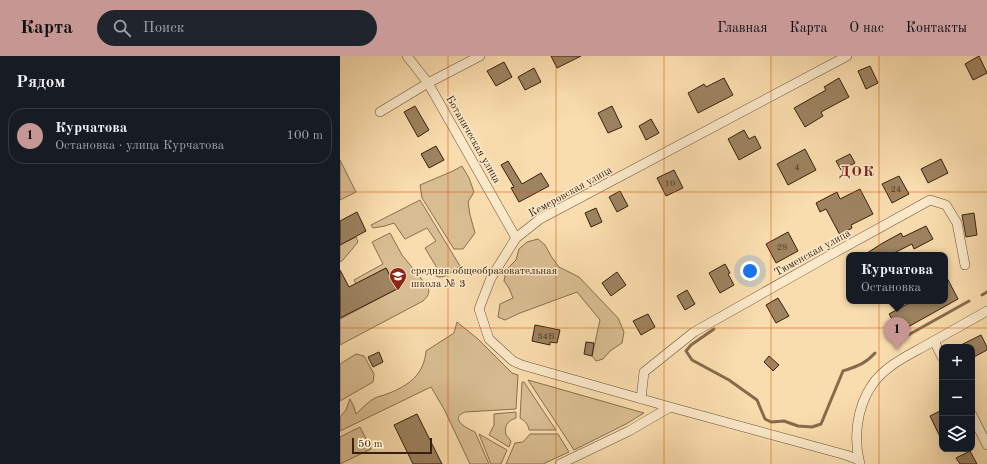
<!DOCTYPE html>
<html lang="ru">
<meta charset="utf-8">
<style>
:root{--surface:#171b24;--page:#20242c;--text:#f1f3f6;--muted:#9ea1a6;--line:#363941;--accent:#c59692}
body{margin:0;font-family:"Old Standard TT",serif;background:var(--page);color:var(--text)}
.controls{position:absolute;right:12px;bottom:12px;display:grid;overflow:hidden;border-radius:8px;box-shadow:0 4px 16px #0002}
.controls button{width:36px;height:36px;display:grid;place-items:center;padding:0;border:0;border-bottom:1px solid var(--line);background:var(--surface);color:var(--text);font:20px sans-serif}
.scale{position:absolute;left:12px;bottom:10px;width:80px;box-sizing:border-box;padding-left:4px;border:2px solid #38210c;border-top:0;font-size:11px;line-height:14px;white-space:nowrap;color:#38210c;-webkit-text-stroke:3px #fce9ca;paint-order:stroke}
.you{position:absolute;left:410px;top:215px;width:14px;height:14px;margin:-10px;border:3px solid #fff;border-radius:50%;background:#1a73e8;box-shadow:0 0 0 6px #1a73e833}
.badge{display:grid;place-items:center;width:26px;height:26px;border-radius:50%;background:var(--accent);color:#111;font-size:13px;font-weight:700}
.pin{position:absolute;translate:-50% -33px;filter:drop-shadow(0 1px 2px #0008)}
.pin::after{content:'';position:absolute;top:21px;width:14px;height:12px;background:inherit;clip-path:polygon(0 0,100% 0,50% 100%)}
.popup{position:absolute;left:506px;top:196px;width:102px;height:52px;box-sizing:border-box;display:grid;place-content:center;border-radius:8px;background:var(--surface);filter:drop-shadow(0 1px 3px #0005);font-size:13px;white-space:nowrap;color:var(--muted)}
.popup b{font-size:15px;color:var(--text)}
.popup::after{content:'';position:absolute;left:50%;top:100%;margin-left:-8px;border:8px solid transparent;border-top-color:var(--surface)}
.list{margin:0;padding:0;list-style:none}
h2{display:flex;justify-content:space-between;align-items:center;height:52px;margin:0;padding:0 16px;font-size:17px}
h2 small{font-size:13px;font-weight:400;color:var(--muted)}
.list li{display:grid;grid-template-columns:26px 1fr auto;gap:12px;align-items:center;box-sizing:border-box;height:56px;margin:0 8px 8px;padding:0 8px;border:1px solid var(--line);border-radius:16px}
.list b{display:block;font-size:15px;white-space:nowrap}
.list p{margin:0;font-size:13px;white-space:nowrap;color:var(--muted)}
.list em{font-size:13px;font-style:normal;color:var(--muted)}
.icon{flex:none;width:22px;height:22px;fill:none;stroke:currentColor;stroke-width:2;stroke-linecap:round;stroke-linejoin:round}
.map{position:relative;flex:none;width:647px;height:408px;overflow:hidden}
header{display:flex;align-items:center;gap:24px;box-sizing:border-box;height:56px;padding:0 20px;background:var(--accent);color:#111}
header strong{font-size:19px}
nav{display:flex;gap:22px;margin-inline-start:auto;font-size:14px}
.search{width:280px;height:36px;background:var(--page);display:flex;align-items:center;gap:10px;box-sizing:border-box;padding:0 14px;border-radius:22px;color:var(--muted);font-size:15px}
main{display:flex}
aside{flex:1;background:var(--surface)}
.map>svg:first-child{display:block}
</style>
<header>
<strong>Карта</strong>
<div class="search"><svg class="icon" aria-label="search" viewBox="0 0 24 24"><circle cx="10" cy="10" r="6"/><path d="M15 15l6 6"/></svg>Поиск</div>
<nav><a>Главная</a><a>Карта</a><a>О нас</a><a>Контакты</a></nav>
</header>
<main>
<aside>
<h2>Рядом<small></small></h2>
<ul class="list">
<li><span class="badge">1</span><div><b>Курчатова</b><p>Остановка · улица Курчатова</p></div><em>100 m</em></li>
</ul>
</aside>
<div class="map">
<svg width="647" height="408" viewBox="0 0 647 408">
<rect width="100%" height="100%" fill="#faddae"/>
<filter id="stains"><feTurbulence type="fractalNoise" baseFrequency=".005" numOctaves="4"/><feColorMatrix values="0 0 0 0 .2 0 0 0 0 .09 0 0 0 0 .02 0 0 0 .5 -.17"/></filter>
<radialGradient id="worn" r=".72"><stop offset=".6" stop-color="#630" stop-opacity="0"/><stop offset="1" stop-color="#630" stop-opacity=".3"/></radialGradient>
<!-- green -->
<path fill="#d9bd92" stroke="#886f4f" d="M0 104 16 136 0 144Z
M122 110 129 122 134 136 128 146 130 159 135 177 123 193H114L82 142 80 129 113 115Z
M80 144 120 210C113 215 104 224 96 220L95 215 97 212 85 192 96 185 87 172 65 183 54 167 45 170 33 172 31 169Z
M50 177 62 199 88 231C90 238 88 240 83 245L0 289V263L57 233 46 212 16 228 14 224 43 208 32 186Z
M16 181 18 186 3 204 0 206V189Z
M198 183 205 189 211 200 219 211 239 221 278 262 284 276 282 287 270 295 263 303 256 305 252 300 260 264 237 236 180 257 165 264 158 261 160 248 173 242 169 232 164 225 166 214 176 204 179 193 187 186Z
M117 266 138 283 172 317 178 319 176 353 125 356C108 363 128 373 135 376L149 408H130L104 353 91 331 0 375V361L6 354 10 343 14 351 16 358C22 353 27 346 35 342 38 340 43 340 47 338 68 330 84 319 86 295L114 277Z
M16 298 24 300 34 318 33 326 0 345V308Z
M188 324 304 357 286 368 234 394Z
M182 326H184L216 374H189C188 368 185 365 180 362Z
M176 356V362C167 365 164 370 166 379L171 385 169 391 149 379 154 369V358Z
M20 371 31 393 0 408V381Z
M139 378 167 394 161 408H151Z
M190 378H218L229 396 203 408H166L175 387 183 386Z"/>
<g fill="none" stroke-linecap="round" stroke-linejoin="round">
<!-- stream -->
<path stroke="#856b4c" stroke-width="3" d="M642 239 647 236
M374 273 351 289 346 295 352 304 389 324 417 344 425 363 431 366 444 365 458 370 472 371 481 368 503 315C518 310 525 308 535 297
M561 283 629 245"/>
</g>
<!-- building -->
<path fill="#9d8360" stroke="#38210c" d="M211 0H241L217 12Z
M639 0 647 17 633 24 625 8Z
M164 6 172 21 156 30 147 15Z
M530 10 538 27 526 33 518 15Z
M194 12 201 26 185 34 178 21Z
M384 22 393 39 358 57 348 37 364 28 366 31Z
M499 22 509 41 481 56 483 60 465 71 454 52 486 34 484 31Z
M75 50 89 74 78 81 64 56Z
M272 50 282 71 268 77 258 57Z
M311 63 319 77 306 84 299 70Z
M404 74 409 83 415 80 421 92 399 104 388 83Z
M96 90 104 104 89 112 81 98Z
M465 93 476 114 448 129 437 108Z
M510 98 515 107 501 114 496 105Z
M601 103 608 117 588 127 581 113Z
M168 105 182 128 201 117 209 130 179 146 171 132 174 131 161 109Z
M334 114 343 132 326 140 317 122Z
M559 120 569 138 552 147 542 128Z
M520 133 533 158 511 169 512 172 500 179 486 153 480 156 476 147 497 136 500 143Z
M280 135 288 150 277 156 269 141Z
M256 152 262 166 251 171 245 157Z
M17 156 26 175 0 189V165Z
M634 157 637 179 626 181 622 159Z
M586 170 593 183 574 193 572 188 550 199H524L541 188 561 177 563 181Z
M448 176 458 195 436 207 426 188Z
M385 208 390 217 388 218 394 229 380 237 369 217Z
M46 212 57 233 0 262V214L9 231Z
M277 216 286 229 271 240 262 227Z
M605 218 618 243 559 276 549 258 573 245H605Z
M347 234 355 248 345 254 337 240Z
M438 242 449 260 436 267 426 249Z
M308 258 315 271 301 279 293 265Z
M195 269 220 274 217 287 210 286V289L192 285Z
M641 279 647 291V294L632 302V291H617Z
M246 286 254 287 252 300 244 298Z
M39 296 43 306 33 311 28 301Z
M429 300 439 309 433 315 424 306Z
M602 354V385L590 360Z
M77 358 102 408H73L54 369Z
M630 395 637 408H620L616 402Z"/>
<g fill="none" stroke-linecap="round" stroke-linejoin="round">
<defs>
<path id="street" d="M67 0 88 27 176 182
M40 56 88 27 140 0
M594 285 602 301
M301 343 304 316 354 276 485 202 590 144 606 149 617 167 625 209
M330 351 182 309 173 305 149 283 139 253 151 222 176 182 200 163 507 0
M632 359 647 389
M220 408 289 375 330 351 506 399 519 404
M520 408C513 382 517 351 532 329 544 311 565 301 583 291 604 279 626 267 647 255"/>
</defs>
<!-- street casing -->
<use href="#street" stroke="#685034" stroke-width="10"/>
<!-- street -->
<use href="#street" stroke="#fce9ca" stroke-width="9"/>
</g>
<!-- grid -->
<path fill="none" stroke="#d6530c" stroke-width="1" stroke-opacity="0.55" d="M108 0V408M216 0V408M324 0V408M431 0V408M539 0V408M0 136H647M0 272H647"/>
<!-- icons -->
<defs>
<symbol id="school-pin" viewBox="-11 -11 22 30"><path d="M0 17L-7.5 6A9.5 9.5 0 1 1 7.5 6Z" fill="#8f2418" stroke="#fce9ca"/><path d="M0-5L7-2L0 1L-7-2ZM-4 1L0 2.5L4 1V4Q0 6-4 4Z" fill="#fff"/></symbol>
</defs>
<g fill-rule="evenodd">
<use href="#school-pin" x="48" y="210" width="20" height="27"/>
</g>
<g text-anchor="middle" stroke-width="3" stroke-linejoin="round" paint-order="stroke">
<!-- number labels -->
<g font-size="9" fill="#513a21">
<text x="457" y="114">4</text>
<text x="330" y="130">10</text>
<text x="556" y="136">24</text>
<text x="442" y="194">28</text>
<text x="206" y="283">34Б</text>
</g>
<!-- street labels -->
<g font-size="11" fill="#38210c" stroke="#fce9ca">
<text transform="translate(134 83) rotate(60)" y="4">Ботаническая улица</text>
<text transform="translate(230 135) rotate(-29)" y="4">Кемеровская улица</text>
<text transform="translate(472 196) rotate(-29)" y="4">Тюменская улица</text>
</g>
<!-- poi labels -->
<g font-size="11" fill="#38210c" stroke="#fce9ca" text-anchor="start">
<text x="71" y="218">средняя общеобразовательная<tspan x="71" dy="13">школа № 3</tspan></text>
</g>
<!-- district labels -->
<g font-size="15" font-weight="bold" letter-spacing="1" fill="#7a1f14" stroke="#fce9ca">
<text x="517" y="120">ДОК</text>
</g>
</g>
<rect width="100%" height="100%" filter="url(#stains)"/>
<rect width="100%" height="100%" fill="url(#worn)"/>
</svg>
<div class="controls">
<button>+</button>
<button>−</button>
<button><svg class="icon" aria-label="layers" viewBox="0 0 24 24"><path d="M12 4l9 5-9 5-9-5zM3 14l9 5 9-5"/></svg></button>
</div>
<div class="scale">50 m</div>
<div class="you"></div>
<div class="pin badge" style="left:557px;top:294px">1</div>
<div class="popup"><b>Курчатова</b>Остановка</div>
</div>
</main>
